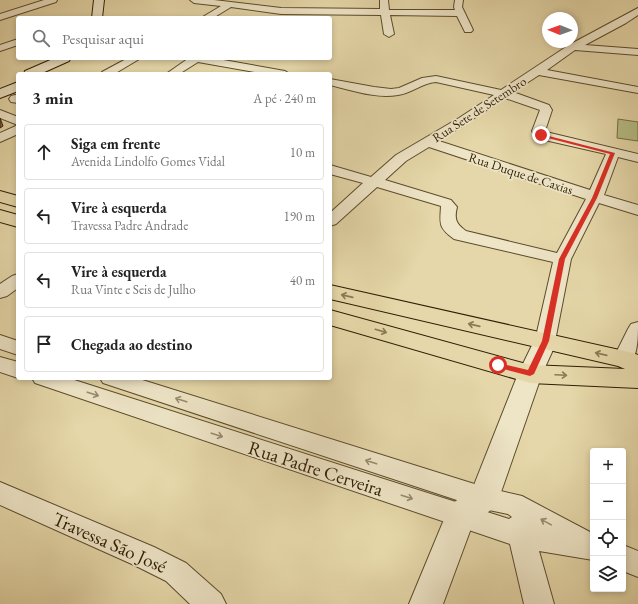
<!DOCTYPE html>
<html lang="pt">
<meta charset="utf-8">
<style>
:root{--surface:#fff;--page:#f6f6f6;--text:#222;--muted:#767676;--line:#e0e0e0}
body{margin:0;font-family:"EB Garamond",serif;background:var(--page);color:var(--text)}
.controls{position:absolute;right:12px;bottom:12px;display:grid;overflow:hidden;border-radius:4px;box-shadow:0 2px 6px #0003}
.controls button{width:36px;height:36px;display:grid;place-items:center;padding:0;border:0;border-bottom:1px solid var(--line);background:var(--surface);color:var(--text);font:20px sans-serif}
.compass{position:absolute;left:542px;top:12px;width:36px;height:36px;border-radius:50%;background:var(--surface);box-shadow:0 2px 6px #0003;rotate:271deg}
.stop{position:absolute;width:12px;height:12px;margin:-9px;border:3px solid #d93025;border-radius:50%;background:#fff}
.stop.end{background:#d93025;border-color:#fff;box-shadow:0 1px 4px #0008}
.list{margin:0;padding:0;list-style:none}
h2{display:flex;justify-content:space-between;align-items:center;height:52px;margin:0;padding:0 16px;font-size:17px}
h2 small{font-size:13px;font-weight:400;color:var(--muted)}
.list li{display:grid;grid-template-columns:26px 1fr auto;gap:12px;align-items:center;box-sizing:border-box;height:56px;margin:0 8px 8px;padding:0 8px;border:1px solid var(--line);border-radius:4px}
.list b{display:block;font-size:15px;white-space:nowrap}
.list p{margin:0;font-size:13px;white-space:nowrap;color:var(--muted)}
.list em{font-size:13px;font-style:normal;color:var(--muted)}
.icon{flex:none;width:22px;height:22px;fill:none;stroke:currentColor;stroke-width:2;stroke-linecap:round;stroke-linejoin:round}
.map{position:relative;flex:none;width:638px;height:604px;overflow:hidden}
.search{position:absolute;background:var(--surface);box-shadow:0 2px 6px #0003;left:16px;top:16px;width:316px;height:44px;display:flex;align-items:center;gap:10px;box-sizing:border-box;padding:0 14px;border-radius:4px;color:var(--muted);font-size:15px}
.panel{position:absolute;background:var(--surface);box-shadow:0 2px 6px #0003;left:16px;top:72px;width:316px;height:308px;border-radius:4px}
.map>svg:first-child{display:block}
</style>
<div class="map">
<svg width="638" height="604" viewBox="0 0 638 604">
<rect width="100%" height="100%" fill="#e5d7a9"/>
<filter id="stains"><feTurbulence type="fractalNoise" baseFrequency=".005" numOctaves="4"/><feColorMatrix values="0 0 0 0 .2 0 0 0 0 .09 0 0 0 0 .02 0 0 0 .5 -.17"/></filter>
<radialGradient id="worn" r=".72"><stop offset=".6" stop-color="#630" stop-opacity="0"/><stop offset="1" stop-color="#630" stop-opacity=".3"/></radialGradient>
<!-- green -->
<path fill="#b7be86" stroke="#726e44" d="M618 119 638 122V141L617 138Z"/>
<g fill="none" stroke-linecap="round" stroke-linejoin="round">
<defs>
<path id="minor" d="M44 0H57L56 2 0 20V14Z
M190 0H214L281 8 380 9V0H388L389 10H455L454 7 455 0H463L462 7 473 30 471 32H465L457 16 390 15 394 34 389 37 384 34 381 15 281 14 231 7 213 18H201L221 6 194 3Z
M638 8V15L626 23 585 45 638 49V55L575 50 547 70 638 87V93L539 75 513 92 549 105 552 110 545 131 546 132 638 154V162L618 157 604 195 638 205V215L599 203 571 259 555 341 552 346 545 348 538 346 535 341 553 262 454 239C438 227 440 224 441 206L377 187 336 224 330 226V213L363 183 330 174V165L371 177 396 155 459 118 494 95 436 82C422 83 412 93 398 95 376 99 351 90 330 85V79L374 87 391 89 399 88 422 78 436 76 501 90 569 45ZM505 98 540 110 532 131 536 138 606 154 590 190 439 141ZM429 147 586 199 557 253 466 231C456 224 454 219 457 207L451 200 385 180 406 161Z
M18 39V45L0 51V45Z
M128 58H141L114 74H101L102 72Z
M189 58H212L285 71 290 74H266L198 62 179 74H166Z
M15 95H18V103L11 102 9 99 11 96Z
M0 110 18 117V125L0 118Z
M18 125V134L0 142V133Z
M18 274V288L7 296 0 298V284L12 276Z
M638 322C638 338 638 351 631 364L624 366 617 364 613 359 628 329 631 324Z
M0 335 18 341V355L0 349Z
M0 357 18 362V378L0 372Z
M32 378H68L509 519 512 517 508 514 484 509 103 383 100 378H136L484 487 522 496 590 532 593 536V560L539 551 554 604H524L510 544 35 383Z
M0 482 154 547 186 563 221 594 226 604H190L166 581 134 565 0 505Z
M623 545 638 551V577L623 571Z"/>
<path id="tertiary" d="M545 333 553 335 557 341 542 374 499 498 495 507 473 523 443 604H409L450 505 472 490 518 374 537 335Z"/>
<path id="secondary" d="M94 0H104L102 18H92Z
M55 58H71L69 61 40 74H24L25 71Z
M18 82V91L0 98V89Z"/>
<path id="primary" d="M0 191 18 196V207L0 202Z
M0 210 18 215V227L0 222Z
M330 285 633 353 638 355V388L530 383 330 325V310L530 365 625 369 618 366 330 299Z"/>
</defs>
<!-- minor casing -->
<use href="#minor" stroke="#5c4c2c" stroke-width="2"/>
<!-- tertiary casing -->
<use href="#tertiary" stroke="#5c4c2c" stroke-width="2"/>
<!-- secondary casing -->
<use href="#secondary" stroke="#2e1d03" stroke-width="2"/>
<!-- primary casing -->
<use href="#primary" stroke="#2e1d03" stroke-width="2"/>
<!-- minor -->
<use href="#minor" fill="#eee5c7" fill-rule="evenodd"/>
<!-- tertiary -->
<use href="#tertiary" fill="#eee5c7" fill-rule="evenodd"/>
<!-- secondary -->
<use href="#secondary" fill="#eee5c7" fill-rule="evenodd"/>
<!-- primary -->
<use href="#primary" fill="#e5d7a9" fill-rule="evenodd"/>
</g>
<!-- shaded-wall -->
<path fill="#926658" stroke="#2e1d03" d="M0 118 3 126 0 128Z"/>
<!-- one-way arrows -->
<defs><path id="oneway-shaft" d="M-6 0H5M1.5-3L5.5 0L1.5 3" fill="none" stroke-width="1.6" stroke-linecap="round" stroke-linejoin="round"/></defs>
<g stroke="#8a7a56">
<use href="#oneway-shaft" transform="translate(347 296) rotate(-167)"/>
<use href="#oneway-shaft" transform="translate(474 325) rotate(-167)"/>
<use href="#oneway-shaft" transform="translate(381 331) rotate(16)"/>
<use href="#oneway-shaft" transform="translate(601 354) rotate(-167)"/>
<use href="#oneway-shaft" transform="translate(561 375) rotate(3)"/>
</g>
<g stroke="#988b6f">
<use href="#oneway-shaft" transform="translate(93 394) rotate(18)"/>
<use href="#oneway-shaft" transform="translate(181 400) rotate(-162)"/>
<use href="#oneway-shaft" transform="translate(217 435) rotate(18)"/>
<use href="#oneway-shaft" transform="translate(371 462) rotate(-162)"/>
<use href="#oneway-shaft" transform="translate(407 497) rotate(18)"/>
<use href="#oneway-shaft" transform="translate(546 522) rotate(-151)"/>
</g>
<!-- route -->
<path fill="#d93025" d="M541 134 615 153 597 198 565 259 549 341 534 374 530 376 496 367 495 365 498 363 528 370 542 341 559 259 592 198 610 154 540 136Z"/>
<g text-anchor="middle" stroke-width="3.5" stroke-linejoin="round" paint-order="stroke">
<!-- far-street labels -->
<g font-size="13" fill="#2e1d03" stroke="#eee5c7">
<text transform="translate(479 109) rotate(-33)" y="5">Rua Sete de Setembro</text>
<text transform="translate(521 173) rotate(18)" y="5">Rua Duque de Caxias</text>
</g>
<!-- near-street labels -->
<g font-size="19" fill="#2e1d03" stroke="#eee5c7">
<text transform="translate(316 468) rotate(18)" y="7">Rua Padre Cerveira</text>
<text transform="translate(110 542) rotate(24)" y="7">Travessa São José</text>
</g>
</g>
<rect width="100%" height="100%" filter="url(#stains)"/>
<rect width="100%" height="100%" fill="url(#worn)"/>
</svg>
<div class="controls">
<button>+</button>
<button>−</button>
<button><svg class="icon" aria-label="locate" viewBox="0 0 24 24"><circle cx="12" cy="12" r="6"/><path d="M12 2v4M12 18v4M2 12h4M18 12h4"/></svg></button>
<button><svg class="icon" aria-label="layers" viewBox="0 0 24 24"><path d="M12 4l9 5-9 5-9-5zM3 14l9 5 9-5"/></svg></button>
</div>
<svg class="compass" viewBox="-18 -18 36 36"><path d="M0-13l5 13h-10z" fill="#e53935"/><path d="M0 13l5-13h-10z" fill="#767676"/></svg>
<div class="stop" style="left:498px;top:365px"></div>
<div class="stop end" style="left:541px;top:135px"></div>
<div class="search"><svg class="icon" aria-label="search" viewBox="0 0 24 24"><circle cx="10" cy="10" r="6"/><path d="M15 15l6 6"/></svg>Pesquisar aqui</div>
<section class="panel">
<h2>3 min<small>A pé · 240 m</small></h2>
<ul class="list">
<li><svg class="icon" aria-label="ahead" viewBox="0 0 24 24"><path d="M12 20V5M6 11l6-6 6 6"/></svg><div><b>Siga em frente</b><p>Avenida Lindolfo Gomes Vidal</p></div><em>10 m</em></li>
<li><svg class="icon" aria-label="left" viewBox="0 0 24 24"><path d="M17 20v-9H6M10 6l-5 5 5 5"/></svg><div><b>Vire à esquerda</b><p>Travessa Padre Andrade</p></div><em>190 m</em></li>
<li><svg class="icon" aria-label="left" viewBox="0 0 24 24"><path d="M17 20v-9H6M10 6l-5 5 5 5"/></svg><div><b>Vire à esquerda</b><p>Rua Vinte e Seis de Julho</p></div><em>40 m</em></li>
<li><svg class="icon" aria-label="arrive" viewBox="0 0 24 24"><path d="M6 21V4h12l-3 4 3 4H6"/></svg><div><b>Chegada ao destino</b></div></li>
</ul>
</section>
</div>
